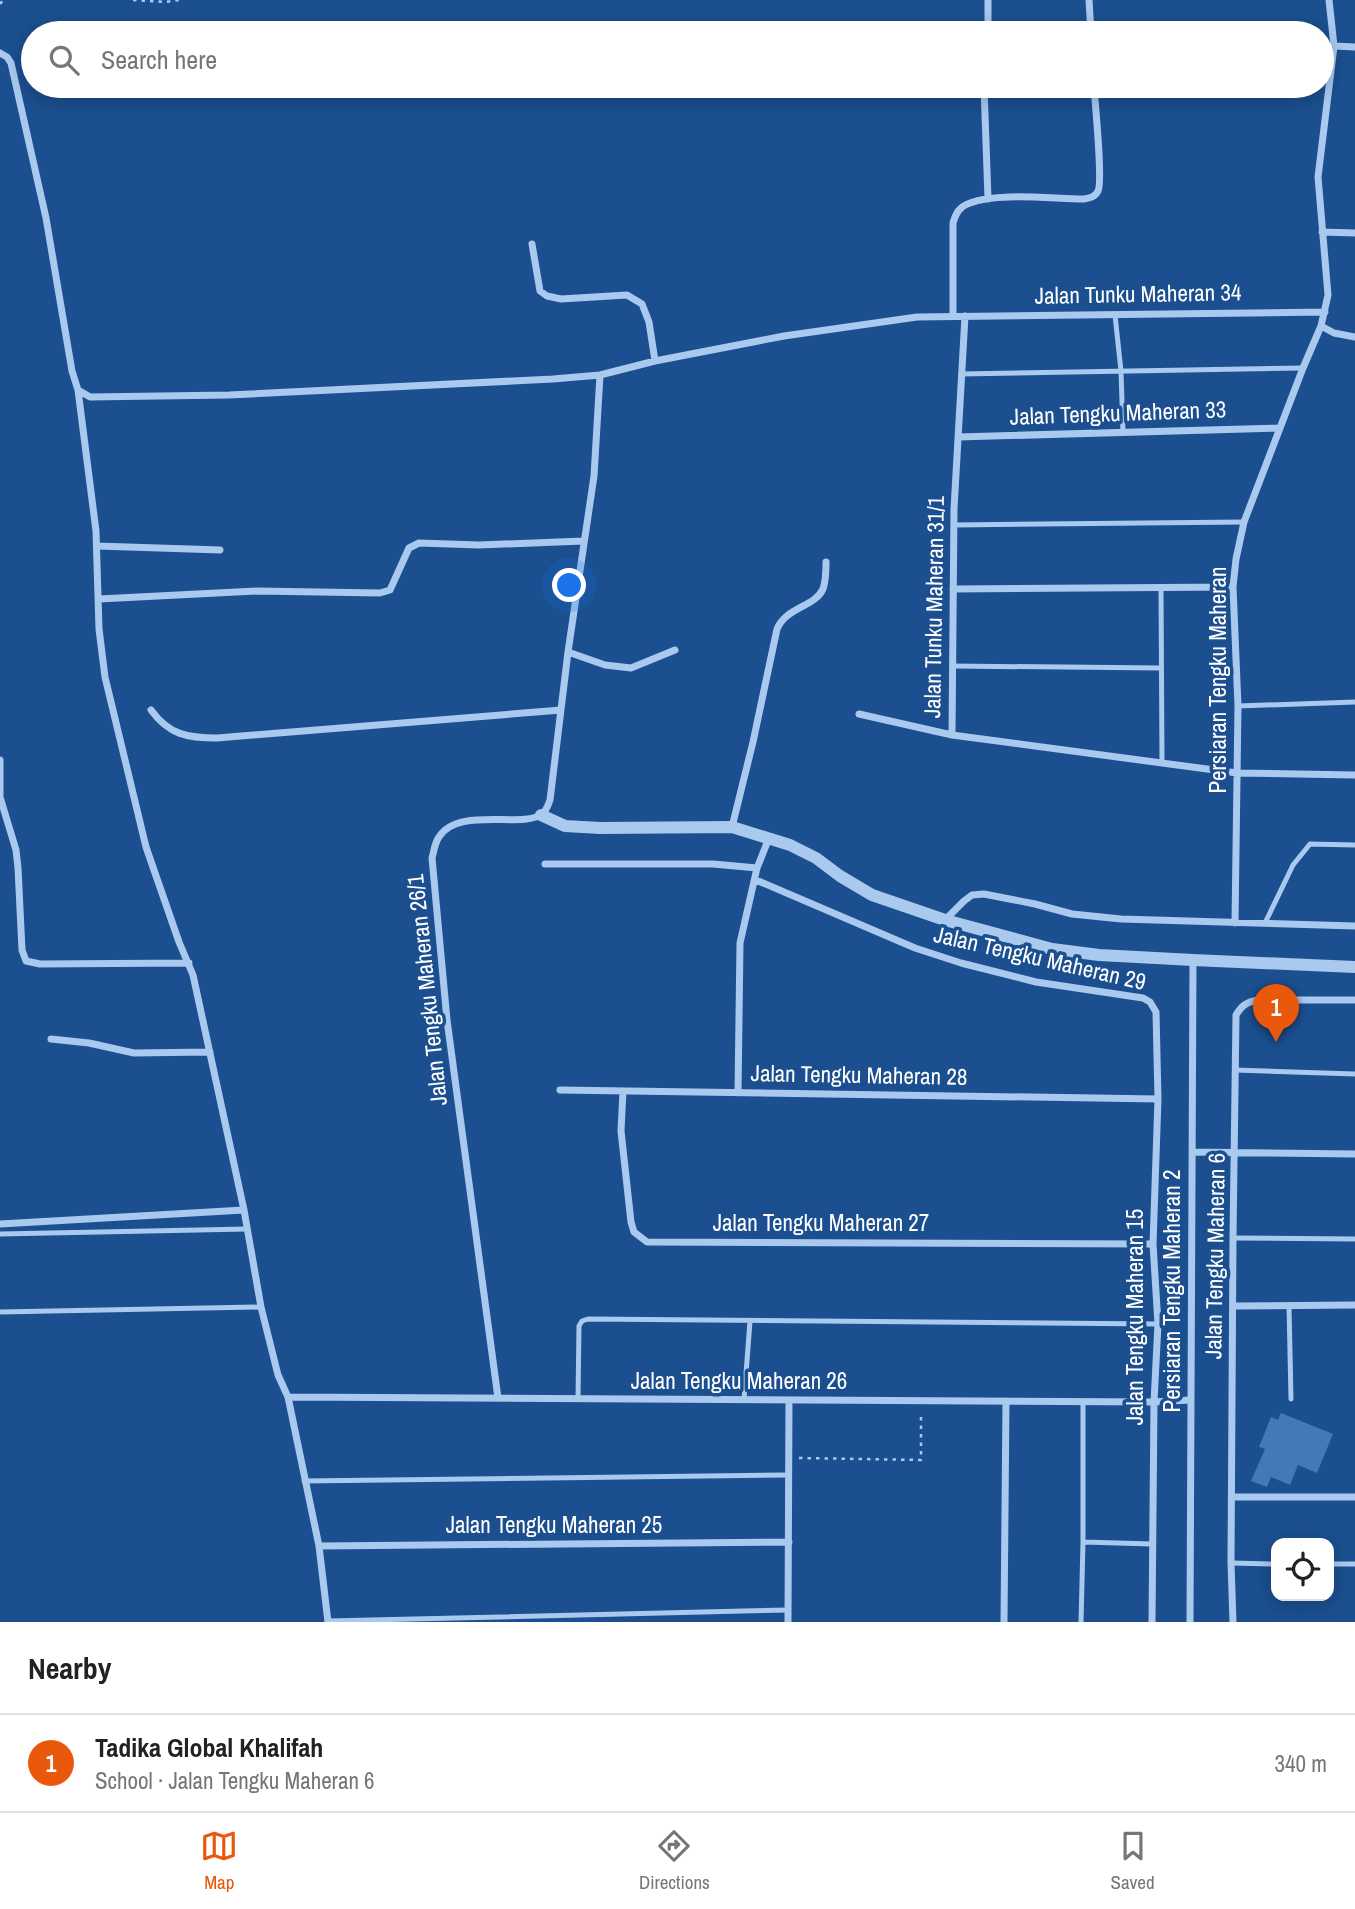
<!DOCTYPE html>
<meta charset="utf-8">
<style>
:root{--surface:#fff;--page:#f2f2f2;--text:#222;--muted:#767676;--line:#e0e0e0;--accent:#ea580c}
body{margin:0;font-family:"Archivo Narrow",sans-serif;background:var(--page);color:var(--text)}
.controls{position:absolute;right:21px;bottom:21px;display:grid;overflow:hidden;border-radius:14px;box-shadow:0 4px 18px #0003}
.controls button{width:63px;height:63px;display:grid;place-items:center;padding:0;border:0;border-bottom:2px solid var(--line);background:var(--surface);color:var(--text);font:35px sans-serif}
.you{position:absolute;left:570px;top:586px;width:24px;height:24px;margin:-18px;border:5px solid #fff;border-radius:50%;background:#1a73e8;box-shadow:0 0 0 10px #1a73e833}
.badge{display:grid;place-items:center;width:46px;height:46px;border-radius:50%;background:var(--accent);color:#fff;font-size:23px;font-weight:700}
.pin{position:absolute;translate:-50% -58px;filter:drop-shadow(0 2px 4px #0008)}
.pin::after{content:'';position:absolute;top:37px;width:24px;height:21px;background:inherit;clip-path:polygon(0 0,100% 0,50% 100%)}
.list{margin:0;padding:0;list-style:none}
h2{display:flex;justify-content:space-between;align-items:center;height:91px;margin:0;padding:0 28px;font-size:30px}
h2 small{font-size:23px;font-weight:400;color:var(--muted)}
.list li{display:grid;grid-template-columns:46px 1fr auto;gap:21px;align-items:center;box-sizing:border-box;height:98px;padding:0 28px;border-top:2px solid var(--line)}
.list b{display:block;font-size:26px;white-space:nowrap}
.list p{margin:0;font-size:23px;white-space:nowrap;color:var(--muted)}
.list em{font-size:23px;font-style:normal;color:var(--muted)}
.icon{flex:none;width:38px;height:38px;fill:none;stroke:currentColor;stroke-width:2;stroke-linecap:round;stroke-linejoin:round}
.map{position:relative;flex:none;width:1355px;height:1622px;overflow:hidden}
.search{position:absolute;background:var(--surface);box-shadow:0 4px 18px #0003;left:21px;right:21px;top:21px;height:77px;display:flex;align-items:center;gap:18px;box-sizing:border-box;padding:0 24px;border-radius:38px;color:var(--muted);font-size:26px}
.sheet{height:189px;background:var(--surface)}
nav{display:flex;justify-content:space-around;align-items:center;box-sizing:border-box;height:98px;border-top:2px solid var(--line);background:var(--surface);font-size:19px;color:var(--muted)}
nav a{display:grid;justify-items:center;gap:4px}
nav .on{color:var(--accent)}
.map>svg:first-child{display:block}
</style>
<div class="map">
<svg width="1355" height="1622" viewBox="0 0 1355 1622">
<rect width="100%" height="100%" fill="#1b4f8f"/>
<!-- building -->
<path fill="#4478b7" d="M1281 1413 1333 1434 1317 1473 1298 1465 1290 1485 1271 1477 1267 1487 1251 1481 1265 1449 1259 1447 1271 1417 1278 1420Z"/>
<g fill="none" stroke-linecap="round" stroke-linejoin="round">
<!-- path -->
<path stroke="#a9c9ee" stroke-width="2.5" stroke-dasharray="3.5 5" stroke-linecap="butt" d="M133 0 166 2 179 0
M0 4 3 0
M799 1458 921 1460V1414"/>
<!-- service -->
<path stroke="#a9c9ee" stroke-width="5" d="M1115 315 1121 371 1123 432
M961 374 1303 368
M954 525 1244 522
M1161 588 1162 763
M952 666 1161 668
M1238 706 1355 702
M1265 923 1293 865 1310 844 1355 845
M1235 1070 1355 1074
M0 1234 247 1229
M1233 1238 1355 1239
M1289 1306 1291 1399
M0 1312 261 1307
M578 1399 579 1326 582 1321 588 1319 1158 1324
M744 1400 750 1321
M1083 1402V1542L1152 1544
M304 1481 788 1475
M1231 1563 1276 1564
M1329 1564H1355
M328 1621 788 1610
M1081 1622 1083 1542"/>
<!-- minor -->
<path stroke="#a9c9ee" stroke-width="7" d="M988 0V33
M1089 0 1091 33
M1334 46 1355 47
M0 53 7 57 11 63 46 218 72 371 78 390 90 397 229 395 553 379 600 375 655 361 784 336 917 317 1325 312
M984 86 988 199
M1322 232 1355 233
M532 244 540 291 547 296 561 299 627 295 642 304 649 322 655 361
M953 316V223C956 213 959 207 970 203 998 192 1053 199 1084 199 1090 198 1095 197 1098 191 1103 181 1095 103 1094 86
M1321 326 1334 333 1355 337
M78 390 96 531 99 629 105 677 146 847 179 942 193 975 244 1210 261 1307 278 1375 288 1397 319 1546 328 1622
M958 437 1279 428
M97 546 220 550
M953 589 1233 587
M99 599 257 591 380 593 390 590 409 548 419 543 479 545 583 541
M568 652 605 665 631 668 675 650
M151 710C169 735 188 738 217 738L561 710
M859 714 952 735 1237 773 1355 775
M952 735 954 509 965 316
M0 760V797L16 850 18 868 22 950 26 961 40 964 189 963
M732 827 753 742 777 629C786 607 815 607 823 589 826 581 826 570 826 562
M545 864H713L757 868
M756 880 915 948 961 963 1036 982 1143 998 1150 1002 1156 1012 1158 1099 1153 1244 1158 1324 1154 1402 1152 1622
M945 920 964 901 972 895 984 894 1035 904 1072 914 1121 919 1355 926
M1235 923 1238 706 1233 587 1236 559 1244 522 1303 368 1321 326 1328 295 1318 177 1334 46 1329 0
M51 1039 89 1043 134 1053 210 1052
M560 1090 1158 1099
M623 1091 621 1131 631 1222 634 1232 647 1242 1153 1244
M738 1093 740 943 757 868 769 838
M1192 1152 1355 1154
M0 1224 244 1210
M1233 1306 1355 1305
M288 1397 1154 1402 1190 1400
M498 1398 447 1020 432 858C434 851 435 842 439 837 458 806 522 829 542 814 547 810 548 805 550 800L568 652 594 476 600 375
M1233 1497H1355
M319 1546 789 1542
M788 1622 789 1400
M1004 1622 1006 1401
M1190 1622 1193 960
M1233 1622 1231 1563 1233 1238 1236 1015C1242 1005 1247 1002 1258 1000H1355"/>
<!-- tertiary -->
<path stroke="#a9c9ee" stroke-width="12" d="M541 815 565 826 600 828 732 827 790 845 816 858 840 876 872 895 945 920 1052 949 1099 955 1193 960 1355 967"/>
</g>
<g text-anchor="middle" stroke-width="7" stroke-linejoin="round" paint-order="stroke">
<!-- street labels -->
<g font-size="23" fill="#fff" stroke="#1b4f8f">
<text transform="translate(1138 294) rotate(-1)" y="8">Jalan Tunku Maheran 34</text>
<text transform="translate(1118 413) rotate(-2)" y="8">Jalan Tengku Maheran 33</text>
<text transform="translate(934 607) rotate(-89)" y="8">Jalan Tunku Maheran 31/1</text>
<text transform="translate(1218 680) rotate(-90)" y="8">Persiaran Tengku Maheran</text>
<text transform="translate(1040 958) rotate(13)" y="8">Jalan Tengku Maheran 29</text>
<text transform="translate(427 990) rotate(-96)" y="8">Jalan Tengku Maheran 26/1</text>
<text transform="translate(859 1075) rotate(1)" y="8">Jalan Tengku Maheran 28</text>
<text x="821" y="1231">Jalan Tengku Maheran 27</text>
<text transform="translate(1215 1256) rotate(-89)" y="8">Jalan Tengku Maheran 6</text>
<text transform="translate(1172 1291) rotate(-90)" y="8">Persiaran Tengku Maheran 2</text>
<text transform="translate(1135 1317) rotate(-90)" y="8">Jalan Tengku Maheran 15</text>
<text x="739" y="1389">Jalan Tengku Maheran 26</text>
<text x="554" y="1533">Jalan Tengku Maheran 25</text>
</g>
</g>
</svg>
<div class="controls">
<button><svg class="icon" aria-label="locate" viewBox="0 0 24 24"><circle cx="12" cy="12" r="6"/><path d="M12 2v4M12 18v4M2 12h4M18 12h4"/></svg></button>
</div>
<div class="you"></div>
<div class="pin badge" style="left:1276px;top:1042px">1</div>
<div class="search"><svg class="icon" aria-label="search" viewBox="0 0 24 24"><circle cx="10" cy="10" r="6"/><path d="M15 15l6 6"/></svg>Search here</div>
</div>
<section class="sheet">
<h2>Nearby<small></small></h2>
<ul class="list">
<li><span class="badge">1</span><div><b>Tadika Global Khalifah</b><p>School · Jalan Tengku Maheran 6</p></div><em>340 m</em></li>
</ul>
</section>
<nav>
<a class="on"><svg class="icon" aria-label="map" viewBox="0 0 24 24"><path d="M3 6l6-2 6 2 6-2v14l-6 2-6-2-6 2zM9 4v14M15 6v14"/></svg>Map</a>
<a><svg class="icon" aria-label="directions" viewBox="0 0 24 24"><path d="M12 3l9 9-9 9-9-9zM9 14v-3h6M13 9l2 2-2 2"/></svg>Directions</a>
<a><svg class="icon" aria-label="saved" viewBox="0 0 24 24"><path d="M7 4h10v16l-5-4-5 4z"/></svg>Saved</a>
</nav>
